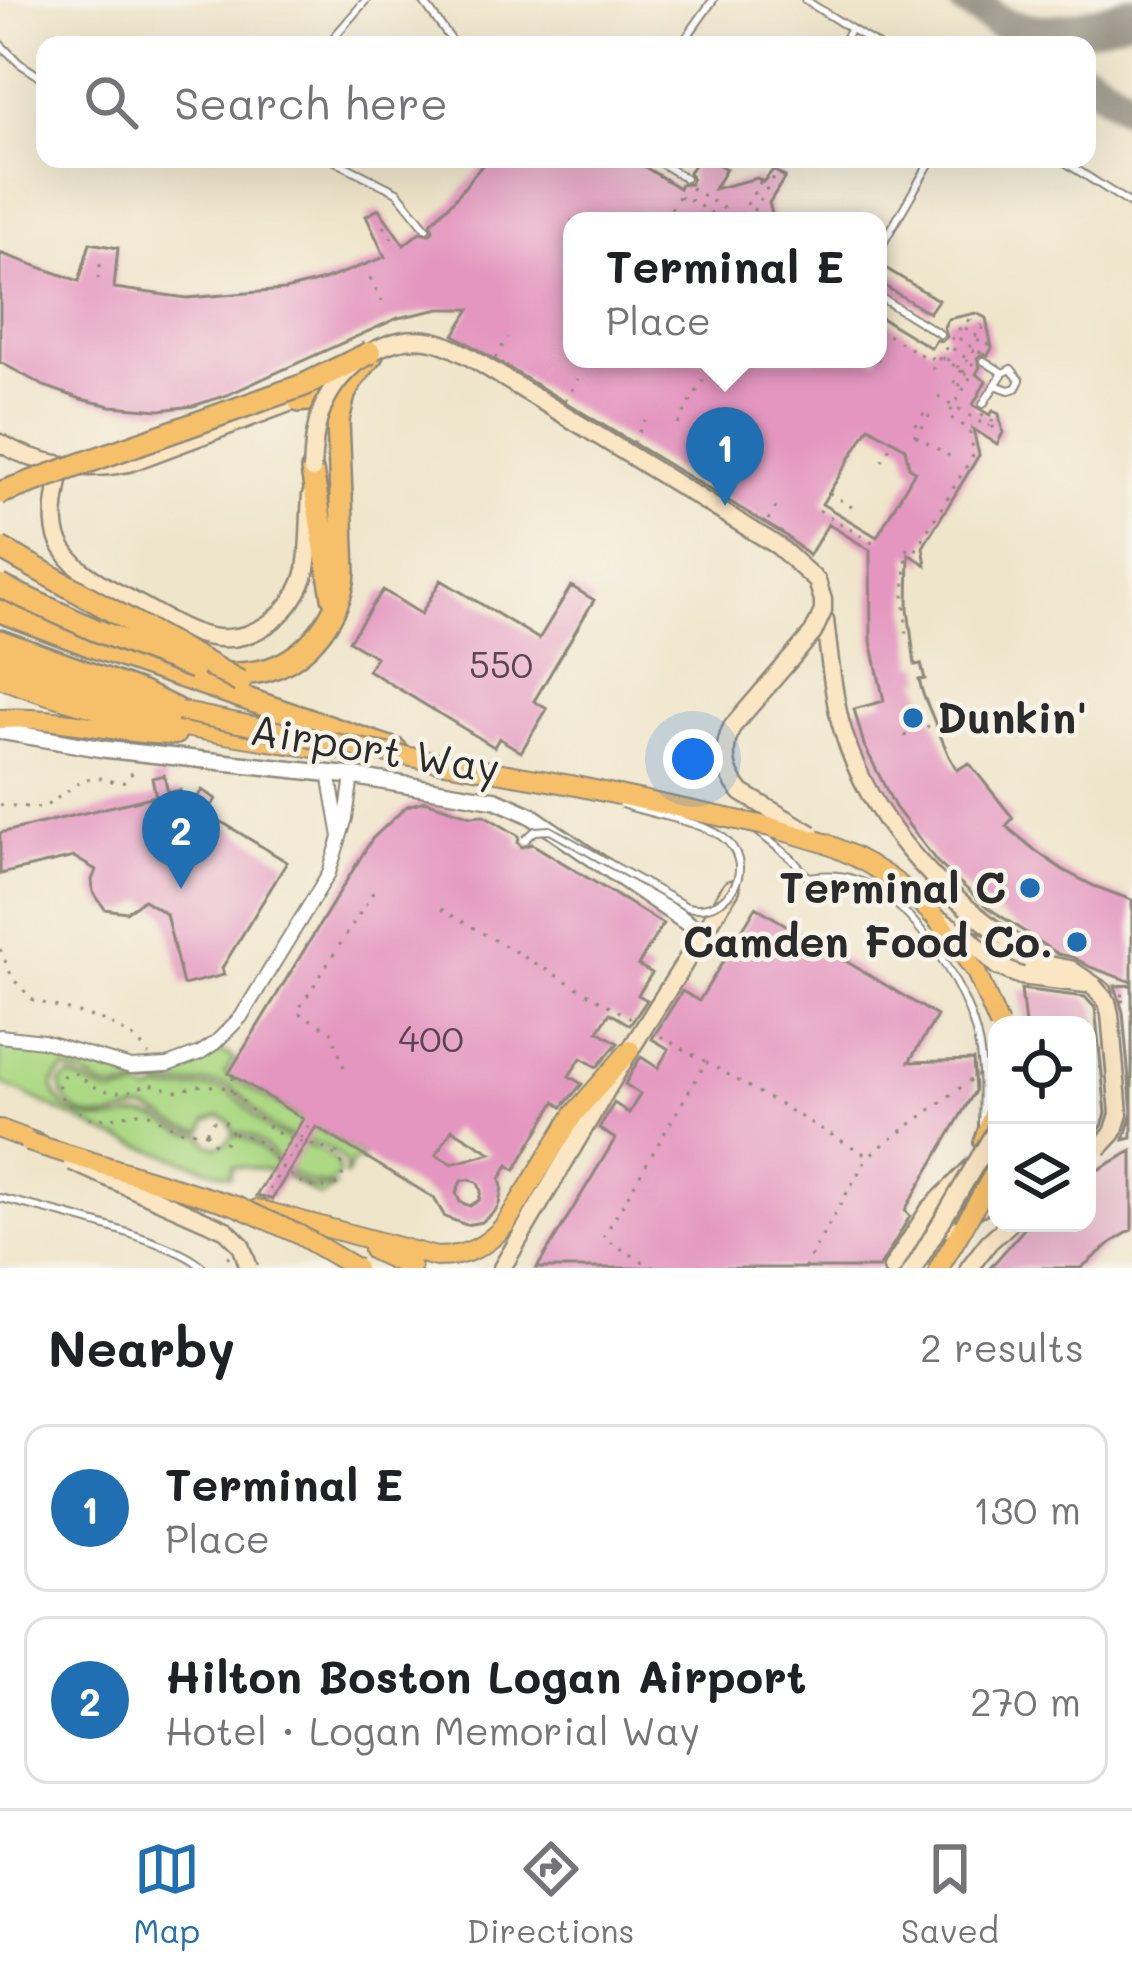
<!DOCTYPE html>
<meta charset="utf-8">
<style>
:root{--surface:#fff;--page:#f6f6f6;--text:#202124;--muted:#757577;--line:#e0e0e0;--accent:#1f6fb2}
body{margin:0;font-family:Mali,sans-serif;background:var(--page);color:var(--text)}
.controls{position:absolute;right:36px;bottom:36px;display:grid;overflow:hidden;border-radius:24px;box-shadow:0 12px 48px #0002}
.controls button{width:108px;height:108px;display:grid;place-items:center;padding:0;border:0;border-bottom:3px solid var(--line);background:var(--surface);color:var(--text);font:60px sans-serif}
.you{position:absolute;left:693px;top:759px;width:42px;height:42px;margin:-30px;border:9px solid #fff;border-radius:50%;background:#1a73e8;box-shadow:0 0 0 18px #1a73e833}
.badge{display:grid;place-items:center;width:78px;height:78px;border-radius:50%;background:var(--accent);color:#fff;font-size:39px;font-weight:700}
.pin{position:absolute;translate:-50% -99px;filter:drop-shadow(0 3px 6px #0008)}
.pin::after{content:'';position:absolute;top:63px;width:42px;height:36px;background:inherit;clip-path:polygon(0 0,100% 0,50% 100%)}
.popup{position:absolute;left:563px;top:212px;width:324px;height:156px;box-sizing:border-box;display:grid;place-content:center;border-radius:24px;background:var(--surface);filter:drop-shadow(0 3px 9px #0005);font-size:39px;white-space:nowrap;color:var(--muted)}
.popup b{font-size:45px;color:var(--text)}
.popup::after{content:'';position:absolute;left:50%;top:100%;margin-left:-24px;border:24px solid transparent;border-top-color:var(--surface)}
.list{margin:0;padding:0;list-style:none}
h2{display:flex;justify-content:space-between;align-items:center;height:156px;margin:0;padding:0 48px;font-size:51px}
h2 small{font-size:39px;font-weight:400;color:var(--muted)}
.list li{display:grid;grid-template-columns:78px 1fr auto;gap:36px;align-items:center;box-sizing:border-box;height:168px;margin:0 24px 24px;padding:0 24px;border:3px solid var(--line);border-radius:24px}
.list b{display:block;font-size:45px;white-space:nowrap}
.list p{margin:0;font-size:39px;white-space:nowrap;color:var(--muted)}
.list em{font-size:39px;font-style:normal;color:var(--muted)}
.icon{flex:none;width:66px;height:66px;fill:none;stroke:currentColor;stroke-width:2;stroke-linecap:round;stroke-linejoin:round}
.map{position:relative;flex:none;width:1132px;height:1268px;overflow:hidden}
.search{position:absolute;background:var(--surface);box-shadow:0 12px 48px #0002;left:36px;right:36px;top:36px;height:132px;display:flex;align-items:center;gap:30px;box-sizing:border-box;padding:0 42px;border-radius:24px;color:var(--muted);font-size:45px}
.sheet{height:540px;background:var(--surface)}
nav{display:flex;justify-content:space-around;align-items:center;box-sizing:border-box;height:168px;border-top:3px solid var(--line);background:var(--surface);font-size:33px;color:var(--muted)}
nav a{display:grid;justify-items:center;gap:6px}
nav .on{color:var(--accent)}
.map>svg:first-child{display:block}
</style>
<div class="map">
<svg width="1132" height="1268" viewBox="0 0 1132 1268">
<rect width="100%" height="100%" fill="#f7f3e8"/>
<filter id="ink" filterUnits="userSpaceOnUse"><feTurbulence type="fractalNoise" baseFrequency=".00833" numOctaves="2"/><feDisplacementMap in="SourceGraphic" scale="24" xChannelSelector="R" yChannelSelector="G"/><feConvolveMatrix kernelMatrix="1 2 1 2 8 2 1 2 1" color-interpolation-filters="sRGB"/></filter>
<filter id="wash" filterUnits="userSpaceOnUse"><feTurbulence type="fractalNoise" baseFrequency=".004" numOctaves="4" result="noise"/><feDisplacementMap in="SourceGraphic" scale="48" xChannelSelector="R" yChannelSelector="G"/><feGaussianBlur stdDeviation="2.7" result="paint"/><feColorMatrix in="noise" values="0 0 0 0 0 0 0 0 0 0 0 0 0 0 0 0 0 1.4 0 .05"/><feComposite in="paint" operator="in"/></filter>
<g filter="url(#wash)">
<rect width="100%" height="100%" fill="#efe5ca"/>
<!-- green -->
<path fill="#add985" stroke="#6c8258" stroke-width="3" d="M0 1044C50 1044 95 1072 144 1076L141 1085C96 1100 100 1075 65 1070 57 1076 50 1082 55 1093 63 1114 93 1123 112 1120 125 1119 136 1113 150 1117 173 1123 174 1134 203 1135L208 1143 216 1147 227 1143 232 1135C277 1141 279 1198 337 1186L321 1197 275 1171 233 1166 230 1176 111 1136 0 1082Z
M217 1052 225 1053 234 1059 225 1074 363 1155 359 1160 353 1161 345 1178C346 1170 348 1167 343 1160 332 1143 301 1141 283 1133 259 1123 248 1094 225 1085 203 1077 181 1091 159 1085L154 1075 188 1067Z
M70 1076C104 1088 101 1101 142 1089L151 1094 159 1089C179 1095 196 1084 217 1088 240 1092 251 1117 269 1130 292 1145 320 1143 338 1164L339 1175 329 1184C277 1185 277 1136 233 1131L230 1122 220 1116 207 1121 203 1131C176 1131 168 1116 145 1109 133 1110 125 1114 114 1116 90 1122 62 1109 60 1083Z"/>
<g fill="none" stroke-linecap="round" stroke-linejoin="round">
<!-- taxiway -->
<path stroke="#8d887a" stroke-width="36" d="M966 0 1027 40
M1007 26C1053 40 1087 26 1132 13
M1087 79 1132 108"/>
</g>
<g id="blocks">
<!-- building -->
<path fill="#e496c0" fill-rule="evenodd" d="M487 159H632L679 188 681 184H690L692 179 689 172 694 165 684 159H709L726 169 714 189 757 178 763 182 773 170 785 177 769 203 774 221H572V359H878V316L931 348 936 340 942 341 947 337 944 327 948 319 976 313 986 318 992 348 988 355 982 354 977 358 980 367 976 374 986 381 973 405 990 415 993 411 999 414 1003 433 997 444 973 429 979 455 923 547 926 565 909 554 908 609 915 665 921 664 925 679 919 680 923 694 949 756 957 770 969 763 1013 818 1006 826 1036 851 1063 870 1094 886 1132 900V982L1090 967 1073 957 1058 954 987 907 937 862 895 807 864 745 854 709 884 701 871 641 870 550 828 524 809 556 785 535 454 335 470 309H440L398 318 227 395 193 406 160 410 111 406 81 399 44 386 0 362V253L79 281 90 243 118 248 114 288 187 298 285 290 324 280 385 257 366 216 379 209 404 245 420 232 430 234 433 230 431 223 453 201ZM869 427 905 448 909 467 915 471 877 537 822 504Z
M882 266 938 300 929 313 878 282V272Z
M441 580 539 639 571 586 594 600 534 701 547 709 521 752 499 738 494 747 368 670 376 657 349 641 383 590 421 614Z
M164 775 168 793 180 790 186 816 202 790 216 799 207 813 287 862 222 968 224 975 183 985 166 914 144 900 126 912 105 909 93 892 92 880 96 870 74 857 0 874V833L156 796 152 778Z
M425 801 471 816 484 815 519 836 518 843 522 847 532 844 663 924 638 965 652 973 638 995 647 1000 630 1025 610 1013 598 1031 618 1043 597 1067 581 1058 569 1076 582 1084 562 1107 555 1102 515 1170 508 1165 500 1179 502 1187 499 1204 495 1211 482 1222 466 1225 445 1217 434 1198 316 1127 272 1199 256 1196 303 1119 229 1073 372 839 407 806ZM452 1129 491 1153 452 1164 436 1155ZM470 1179 478 1183 481 1191 479 1200 470 1206 460 1202 456 1193 461 1181Z
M756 907 937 1016 909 1062 973 1060 975 1091 905 1210 910 1216 879 1268H537L615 1139 599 1128 614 1103 629 1113 640 1094 625 1084 638 1061 641 1057 658 1068 669 1049 652 1039 682 991 699 1001Z
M1132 985V1138L1124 1140 1132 1113 1123 1012 1115 986Z
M1021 989 1085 997 1095 1008 1106 1113 1102 1126 1087 1144V1025H1025Z
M1132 1151V1230L1112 1242 1081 1268H990L1029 1223H1087V1176Z"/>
</g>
</g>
<g filter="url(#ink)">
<use href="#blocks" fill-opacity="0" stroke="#8d887a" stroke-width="3"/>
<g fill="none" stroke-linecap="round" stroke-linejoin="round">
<defs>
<path id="service" d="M422 0 455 45
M805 0 877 45
M0 44 19 63 45 80
M327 45 366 0
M681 45 713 0
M841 45 851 29
M331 159 397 192 426 228
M654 159 685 178
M1060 159 1132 205
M770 163 772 159
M878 252 932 159
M878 296 940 334
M984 361 1003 373 1011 369 1020 380 1016 388 1009 390 995 385
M983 404 1003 373
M756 830 792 859 808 877C823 875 838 874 853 879 909 895 962 980 976 1033 984 1063 983 1095 982 1125
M0 1198C41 1208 179 1241 203 1268"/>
<path id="minor" d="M329 773 340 837
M0 1036 43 1041 131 1067 167 1065 200 1053 215 1043 241 1017 329 873 346 818 352 776"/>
<path id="tertiary" d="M0 731 103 749 352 776 496 800 530 815 702 933"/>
<path id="secondary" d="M0 443C39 466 85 472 129 463L305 397
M62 465C58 488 50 516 58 539 71 572 106 586 135 602 181 627 221 658 271 622 288 609 302 590 306 569 310 545 309 519 311 495
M825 620C829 653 832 688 840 721 869 829 953 908 1046 963
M974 940 1012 958 1070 969 1104 992
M1021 976 1086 984
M936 1232 997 1198
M502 1268 630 1050 731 889
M892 1268 929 1210 973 1166
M969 1268 989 1242 1010 1223"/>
<path id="primary" d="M0 660 78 688 162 707
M0 678C107 720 221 733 334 751
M0 719C59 715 117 735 176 735
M816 840C864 857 907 885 941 924
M0 1129 40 1144
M983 1143 997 1102
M257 1209 436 1257C465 1257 486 1247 505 1225L574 1114 630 1050
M373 1250 411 1268
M939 1268 964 1226"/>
<path id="motorway" d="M299 401C317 398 330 401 337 418
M312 470 333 597
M0 611 92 646 396 750
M0 641 140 692 179 711
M222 674C238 674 254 674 270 669 309 656 341 614 344 573L338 420 344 395 351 381 372 355"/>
</defs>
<!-- service casing -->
<use href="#service" stroke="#8d887a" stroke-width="10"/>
<!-- minor casing -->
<use href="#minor" stroke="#8d887a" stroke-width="16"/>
<!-- tertiary casing -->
<use href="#tertiary" stroke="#8d887a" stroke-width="20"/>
<!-- secondary casing -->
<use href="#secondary" stroke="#8d887a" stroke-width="21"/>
<!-- primary casing -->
<use href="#primary" stroke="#8d887a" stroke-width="22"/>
<!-- motorway casing -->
<use href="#motorway" stroke="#8d887a" stroke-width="26"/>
<!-- path -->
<path stroke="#8d887a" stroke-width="3" stroke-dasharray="3 9" stroke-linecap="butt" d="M592 161 593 159
M691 188 739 218 761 181
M680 198 682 195 719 218
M671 209 684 189
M723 221H724
M747 221 777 172
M384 226 394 242
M370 278 382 301
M98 279 101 259
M878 329 926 358H942L971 376 948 416 969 429 974 454 914 553 907 549 904 595 907 642
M979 353 982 347 991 343
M495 358 508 337
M947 361 972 319
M957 368 982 325
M932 370 957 331 976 313
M954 383 977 344 986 318
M959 386 974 361
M938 396 988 427 990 425
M565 401 578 379
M924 413 913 430 915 435 918 434 929 416 928 412
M981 414 992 421 996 412
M678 424 715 359
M992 426 1002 436
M916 436 951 457
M633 443 645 420
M882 461 893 442
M700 477 711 461
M829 493 852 507
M819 510 874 544
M768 520 779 502
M904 736 955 716 940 728 958 720
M0 805 43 808 85 779 103 778 118 783 125 782 136 768
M441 909 632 1019
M0 949 13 979 33 1000 106 1021 137 1040 149 1055
M1121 995H1132
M706 1062 868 1156 975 1077
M1087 1065 1094 1064
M344 1067 331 1031 297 1012 374 891
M1087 1068 1101 1067
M231 1092 233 1077
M207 1132a12 12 0 1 1 24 0a12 12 0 1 1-24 0Z
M207 1133 179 1130 147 1113H134L107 1119 88 1117 63 1101 58 1084 63 1076 76 1074 93 1086 110 1092H127L150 1084 176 1091 203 1085 223 1087 236 1095 272 1130 288 1138 325 1149 337 1157 343 1165C343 1177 342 1184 329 1187 295 1193 279 1159 258 1142 249 1135 241 1134 231 1133
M336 1154 345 1144
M1027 1223 1028 1224
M654 1268 603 1238 706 1062 655 1033
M804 1268 867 1158"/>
<!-- service -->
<use href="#service" stroke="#fff" stroke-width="6"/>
<!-- minor -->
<use href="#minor" stroke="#fff" stroke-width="12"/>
<!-- tertiary -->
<use href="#tertiary" stroke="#fff" stroke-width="15"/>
<!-- secondary -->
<use href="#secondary" stroke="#fbe6c4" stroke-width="16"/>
<!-- primary -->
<use href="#primary" stroke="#f6c06b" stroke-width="18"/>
<!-- motorway -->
<use href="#motorway" stroke="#f6c06b" stroke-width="21"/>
<defs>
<path id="service-bridge" d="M525 840 535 831 550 830 687 907C732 916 759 863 721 836 699 821 649 814 622 804"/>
<path id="secondary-bridge" d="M312 470C313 452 314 433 320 415 334 372 380 334 427 340 443 342 457 350 470 357L778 546 817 581 823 600V611L813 633 732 727C721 751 724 773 742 793L812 834
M939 919 970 939 997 966 1021 976
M1093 986 1107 1002 1110 1014 1119 1114 1113 1133 1099 1148
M72 1162 226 1230 241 1245 249 1268
M914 1268 997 1128"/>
<path id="primary-bridge" d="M179 711 365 749 571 785 770 827 828 844
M934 915 976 972 999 1025
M28 1142 236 1206 298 1234 356 1268
M964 1226 997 1168"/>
<path id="motorway-bridge" d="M0 493 304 385 370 353
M0 548 240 682
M0 586 93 629 194 668"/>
</defs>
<!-- service-bridge casing -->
<use href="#service-bridge" stroke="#8d887a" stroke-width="10" stroke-linecap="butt"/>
<!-- secondary-bridge casing -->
<use href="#secondary-bridge" stroke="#8d887a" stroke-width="21" stroke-linecap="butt"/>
<!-- primary-bridge casing -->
<use href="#primary-bridge" stroke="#8d887a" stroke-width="22" stroke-linecap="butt"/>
<!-- motorway-bridge casing -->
<use href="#motorway-bridge" stroke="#8d887a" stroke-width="26" stroke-linecap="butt"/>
<!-- path-bridge -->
<path stroke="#8d887a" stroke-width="3" stroke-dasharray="3 9" stroke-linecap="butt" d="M1121 1001 1132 1000
M976 1076 997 1074
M263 1200 310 1123
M221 1268 230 1254"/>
<!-- service-bridge -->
<use href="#service-bridge" stroke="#fff" stroke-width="6"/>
<!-- secondary-bridge -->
<use href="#secondary-bridge" stroke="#fbe6c4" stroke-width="16"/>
<!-- primary-bridge -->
<use href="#primary-bridge" stroke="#f6c06b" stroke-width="18"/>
<!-- motorway-bridge -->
<use href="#motorway-bridge" stroke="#f6c06b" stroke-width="21"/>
</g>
</g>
<!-- markers -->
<g fill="#1f6fb2" stroke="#f7f3e8" stroke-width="4.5">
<circle cx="913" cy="718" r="12"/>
<circle cx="1030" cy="888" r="12"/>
<circle cx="1077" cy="942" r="12"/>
</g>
<g text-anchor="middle" stroke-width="9" stroke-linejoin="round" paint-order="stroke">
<!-- number labels -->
<g font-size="36" fill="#594650">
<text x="501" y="678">550</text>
<text x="431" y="1052">400</text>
</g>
<!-- poi labels -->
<g font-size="42" font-weight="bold" fill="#2b2b2b" stroke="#f7f3e8" text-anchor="end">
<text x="937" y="733" text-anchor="start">Dunkin'</text>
<text x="1006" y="903">Terminal C</text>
<text x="1053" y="957">Camden Food Co.</text>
</g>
<!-- street labels -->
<g font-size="42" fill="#2b2b2b" stroke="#f7f3e8">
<text transform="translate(375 749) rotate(9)" y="15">Airport Way</text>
</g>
</g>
</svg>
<div class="controls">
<button><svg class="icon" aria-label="locate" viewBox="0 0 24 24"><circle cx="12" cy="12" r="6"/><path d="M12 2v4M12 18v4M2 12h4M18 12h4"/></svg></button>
<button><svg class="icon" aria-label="layers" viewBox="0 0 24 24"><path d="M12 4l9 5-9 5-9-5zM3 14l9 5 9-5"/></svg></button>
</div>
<div class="you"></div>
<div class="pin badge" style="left:725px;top:506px">1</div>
<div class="popup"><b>Terminal E</b>Place</div>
<div class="pin badge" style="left:181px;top:889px">2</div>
<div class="search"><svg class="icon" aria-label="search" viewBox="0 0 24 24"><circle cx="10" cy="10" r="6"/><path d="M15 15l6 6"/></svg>Search here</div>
</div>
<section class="sheet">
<h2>Nearby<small>2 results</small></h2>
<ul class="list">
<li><span class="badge">1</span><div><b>Terminal E</b><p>Place</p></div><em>130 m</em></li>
<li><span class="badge">2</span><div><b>Hilton Boston Logan Airport</b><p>Hotel · Logan Memorial Way</p></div><em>270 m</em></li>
</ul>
</section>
<nav>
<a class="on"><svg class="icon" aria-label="map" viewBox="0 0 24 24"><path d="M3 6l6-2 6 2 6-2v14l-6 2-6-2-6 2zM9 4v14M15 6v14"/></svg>Map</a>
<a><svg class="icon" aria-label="directions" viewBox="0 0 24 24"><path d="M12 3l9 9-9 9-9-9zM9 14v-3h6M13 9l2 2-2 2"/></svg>Directions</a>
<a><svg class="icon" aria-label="saved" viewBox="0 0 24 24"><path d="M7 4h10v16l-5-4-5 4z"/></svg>Saved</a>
</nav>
